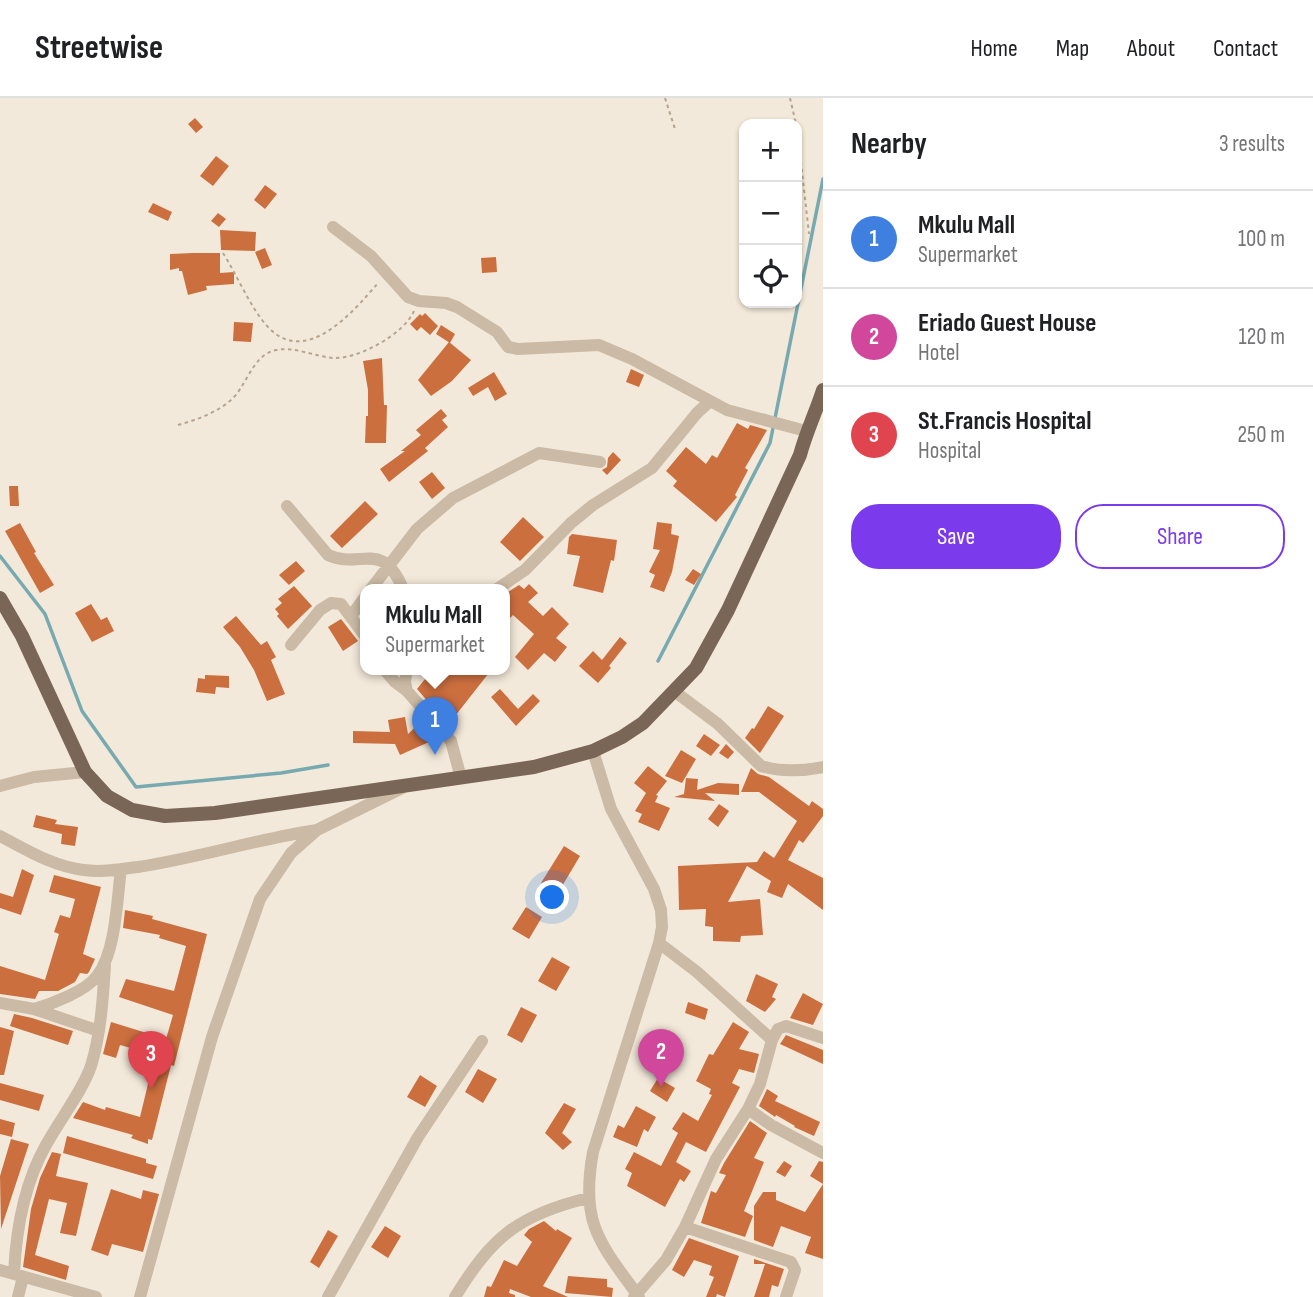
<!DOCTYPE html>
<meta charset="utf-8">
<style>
:root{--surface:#fff;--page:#f2f2f2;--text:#202124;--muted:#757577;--line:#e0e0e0;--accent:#7c3aed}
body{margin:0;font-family:"Sofia Sans Condensed",sans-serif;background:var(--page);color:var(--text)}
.controls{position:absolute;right:21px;top:21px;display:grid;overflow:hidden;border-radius:14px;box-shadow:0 2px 5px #0004}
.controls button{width:63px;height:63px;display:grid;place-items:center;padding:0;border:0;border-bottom:2px solid var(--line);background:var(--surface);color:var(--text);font:35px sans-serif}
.you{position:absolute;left:553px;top:800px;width:24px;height:24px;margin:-18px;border:5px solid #fff;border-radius:50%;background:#1a73e8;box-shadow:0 0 0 10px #1a73e833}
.badge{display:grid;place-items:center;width:46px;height:46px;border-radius:50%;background:var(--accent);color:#fff;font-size:23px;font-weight:700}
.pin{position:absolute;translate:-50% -58px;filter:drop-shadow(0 2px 4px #0008)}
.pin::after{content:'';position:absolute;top:37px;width:24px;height:21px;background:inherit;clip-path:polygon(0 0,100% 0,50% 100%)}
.popup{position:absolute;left:360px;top:486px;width:150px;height:91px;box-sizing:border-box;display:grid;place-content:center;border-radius:14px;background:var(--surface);filter:drop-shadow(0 2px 5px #0005);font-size:23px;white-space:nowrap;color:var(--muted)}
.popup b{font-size:26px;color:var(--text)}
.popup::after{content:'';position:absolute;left:50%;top:100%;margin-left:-14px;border:14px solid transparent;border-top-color:var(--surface)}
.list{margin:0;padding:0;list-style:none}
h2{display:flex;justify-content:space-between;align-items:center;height:91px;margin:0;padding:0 28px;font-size:30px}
h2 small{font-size:23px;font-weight:400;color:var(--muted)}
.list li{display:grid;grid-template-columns:46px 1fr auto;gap:21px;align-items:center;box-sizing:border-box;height:98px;padding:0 28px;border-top:2px solid var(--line)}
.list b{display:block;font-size:26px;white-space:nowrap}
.list p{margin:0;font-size:23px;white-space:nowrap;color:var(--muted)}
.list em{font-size:23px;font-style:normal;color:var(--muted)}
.actions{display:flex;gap:14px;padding:21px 28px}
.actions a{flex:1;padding:16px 0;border:2px solid var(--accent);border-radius:28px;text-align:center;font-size:24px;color:var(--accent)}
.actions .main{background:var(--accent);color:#fff}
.icon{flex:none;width:38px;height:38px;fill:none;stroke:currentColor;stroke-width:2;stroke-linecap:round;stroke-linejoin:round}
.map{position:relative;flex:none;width:823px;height:1199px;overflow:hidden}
header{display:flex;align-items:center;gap:42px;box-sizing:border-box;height:98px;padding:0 35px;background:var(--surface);border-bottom:2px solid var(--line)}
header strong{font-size:33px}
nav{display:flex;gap:38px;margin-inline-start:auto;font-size:24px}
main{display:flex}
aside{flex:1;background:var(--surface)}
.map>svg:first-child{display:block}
</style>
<header>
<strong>Streetwise</strong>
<nav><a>Home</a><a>Map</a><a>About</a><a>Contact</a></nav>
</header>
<main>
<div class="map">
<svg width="823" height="1199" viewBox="0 0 823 1199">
<rect width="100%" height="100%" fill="#f3e9da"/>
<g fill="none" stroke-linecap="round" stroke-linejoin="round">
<!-- stream -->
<path stroke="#77a9b1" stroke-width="3.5" d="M0 458 45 516 82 613 136 689 281 675 328 667
M658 563 770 345 823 81"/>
</g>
<!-- building -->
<path fill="#cc6f3f" d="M195 20 203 29 196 35 188 26Z
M216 58 229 68 213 88 200 78Z
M265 87 277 96 265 111 254 102Z
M153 105 172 114 168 123 148 114Z
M218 115 226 121 219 129 211 123Z
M220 132 256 134 255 153 221 152Z
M265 150 272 167 262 171 255 154Z
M193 155H220V175L234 174V186L206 188 207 192 188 197 182 173H179V170L170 172V156Z
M496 159 497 174 482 175 481 160Z
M425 215 438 228 430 237 421 229 417 233 410 226 420 216 422 218Z
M234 224 253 225 251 244 233 243Z
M441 227 455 236 450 245 436 236Z
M449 244 471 262 452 283 431 298 418 282Z
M382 260 384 307H387L386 345H365L366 318H368V292L363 263Z
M631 271 644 277 639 289 626 284Z
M494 274 507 296 495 303 488 289 473 298 468 290Z
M441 311 447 318 442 322 448 329 425 350 428 353 389 384 380 371 405 353H401L421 337 416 332Z
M737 325 748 331 750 327 767 332 745 370 748 372 735 397 737 399 716 424 673 388 677 383 666 373 686 349 706 366 712 357 717 360Z
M613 354 621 362 607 377 602 372 607 369 608 360Z
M432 374 445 390 432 401 419 384Z
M9 388H18L19 408H10Z
M365 403 378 416 342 450 330 438Z
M523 419 544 439 520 463 500 444Z
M657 424 672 426 671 436 679 438 672 474 664 494 650 489 655 477 649 474 660 452 653 451Z
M20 425 36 454 34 455 54 487 40 495 5 433Z
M572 436 617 442 614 463 611 462 603 495 573 488 580 458 567 456 569 439Z
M296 463 305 473 289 487 279 477Z
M693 471 701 476 694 487 685 482Z
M529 486 538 495 528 504 543 518 552 509 569 526 556 540 567 549 555 564 544 555 528 572 515 559 534 536 513 517 505 525V496L519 487 524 491Z
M294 488 312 508 288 531 277 518 279 516 275 511 282 505 278 501Z
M91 506 101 522 107 519 114 533 92 544 75 515Z
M236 518 261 547 267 543 276 559 271 562 285 596 267 603 254 572 240 549 223 529Z
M341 521 358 543 343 553 328 529Z
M620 539 627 545 609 568 611 570 598 585 579 568 593 553 602 562Z
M433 571H492L448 627 417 591Z
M205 577 229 578V590L216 589 215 596 196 594 198 580 205 581Z
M500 591 518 611 533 596 540 603 516 628 491 599Z
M768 608 784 618 760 655 745 640 752 630 754 631Z
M405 619 408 636 422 623 436 639 429 644 400 657 395 646 353 645V633L390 634 388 622Z
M704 636 720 647 711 658 696 648Z
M726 646 734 654 728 661 719 655Z
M681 652 696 661 682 685 665 678Z
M648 668 667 683 656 697 658 698 655 704 670 710 659 733 638 724 642 716 635 713 646 695 634 685Z
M751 670 758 676 769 679 809 708 812 703 823 711V718L803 745 799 742 788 762 823 780V812L788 786 782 800 767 794 771 783 747 768 728 804 760 801 763 837 741 838 740 844 713 843V829L705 828 706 811 679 812 678 768 757 764 764 753 774 760 797 723 759 694H741Z
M686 680 698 681 697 692 718 685 739 686V697L705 695 715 703 674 699 684 696Z
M719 706 729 713 718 729 708 721Z
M36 717 57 722 55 726 78 729 75 748 61 746 62 736 33 729Z
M564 748 580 758 558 795 541 785Z
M22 771 34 777 21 817 0 810V795L13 799Z
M54 777 101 789 83 856 95 861 89 874 87 876 80 875 75 884 58 893H39L35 901 0 896V868L45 882 59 836 54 834 60 817 70 820 75 801 49 794Z
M526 809 542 819 529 841 512 831Z
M125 812 153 818 152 821 207 836 174 968 171 967 152 1042 148 1041V1046L131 1040 133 1037 73 1020 83 1004 105 1012 106 1009 140 1019 155 957 120 947 116 960 103 956 111 924 166 941 173 917 119 899 126 881 174 893 186 848 159 840 160 837 123 830Z
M552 859 570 869 556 893 538 883Z
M756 876 778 886 772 899 776 901 765 914 746 903Z
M803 895 823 906 813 927 790 920Z
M688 904 708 911 705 922 685 915Z
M521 909 537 917 522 945 507 937Z
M14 916 32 920 73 933 68 947 10 928Z
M733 924 749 934 739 951 759 956 754 975 739 971 732 985 740 989 706 1054 686 1044 676 1064 691 1073 684 1084 680 1081 665 1109 627 1088 632 1075 625 1071 634 1054 661 1068 678 1035 672 1031 683 1014 698 1023 712 997 709 996 711 991 696 983 709 956 713 957Z
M0 929 14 933 4 977H0Z
M786 937 823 952V966L780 946Z
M478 971 497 981 483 1005 465 994Z
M420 977 437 988 425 1009 407 999Z
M658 980 675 990 667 1004 650 993Z
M0 985 44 997 39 1013 0 1002Z
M767 991 778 998 775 1003 820 1024 814 1038 794 1029 795 1028 776 1017 775 1019 759 1008Z
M564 1005 576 1011 562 1035 572 1044 563 1052 545 1035Z
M636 1008 656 1019 648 1034 644 1031 637 1049 613 1039 618 1027 624 1030Z
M0 1021 15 1025 12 1039 0 1036Z
M750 1023 767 1035 754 1060 764 1064 744 1113 753 1118 745 1139 701 1125 711 1093 716 1095 726 1077 719 1075 724 1065Z
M67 1038 146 1061V1065L157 1068 153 1081 63 1055Z
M11 1041 29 1046 1 1131 0 1078Z
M52 1054 61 1056 56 1078 88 1085 76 1138 60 1135 67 1105 49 1101 35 1157 69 1168 66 1182 23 1169 31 1111 40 1080Z
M784 1063 792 1068 785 1079 776 1074Z
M819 1063 823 1064V1161L805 1155 811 1139 781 1128 773 1149 754 1142V1108L763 1094H776V1102L805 1114 823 1086 810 1078Z
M111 1091 141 1101 143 1092 159 1096 143 1154 112 1146 108 1158 91 1152Z
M544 1123 556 1133 557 1131 572 1140 543 1188 568 1199H531L510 1191 509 1195 515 1197V1199H484L487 1188 491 1189 504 1162 517 1168 532 1144 524 1137 529 1131Z
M385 1128 401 1138 388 1160 371 1149Z
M328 1132 338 1138 319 1170 310 1164Z
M689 1140 739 1158 725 1199 717 1196 716 1199H706L714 1179 709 1177 712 1168 694 1162 684 1179 672 1172Z
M754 1161 784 1171 778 1189 772 1187 769 1199H754L765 1166H754Z
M568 1178 607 1181V1189L613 1190 612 1199 565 1195Z"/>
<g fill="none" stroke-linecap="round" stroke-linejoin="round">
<!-- path -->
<path stroke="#b7a48f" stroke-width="2" stroke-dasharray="3.5 3.5" stroke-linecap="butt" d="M665 0 675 31
M790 0 796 26
M797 29 809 136
M223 155C237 177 251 211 268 229 306 270 354 213 378 185
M178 327C196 322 216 315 231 302 247 288 252 257 276 252 295 248 315 259 334 260 359 261 404 236 414 213"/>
<!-- minor -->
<path stroke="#cbbaa5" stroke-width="12" d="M333 129 371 158 408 199 419 203 446 205 457 209 497 234 508 249 518 251 599 247 632 261 727 312 806 333
M287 408 328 457C360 472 382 440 403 491
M371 491 417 431 453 400 539 355 600 364
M497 491 525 472 571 425 593 407 652 370 697 315 709 304
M351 518 365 499
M291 547 320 512 331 505 341 506 365 538
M384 571 395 584 407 593
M407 571 405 584 407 593 451 643 461 680
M674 593 718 626 761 668C779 674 804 673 823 669
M593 653 611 711 654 791 661 812 662 829 659 845 593 1054C580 1125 599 1144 639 1199
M0 688 34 679 85 674
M0 738C27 752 54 769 84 772 102 775 120 771 138 769 198 760 257 741 317 732
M659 845 697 874 772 942
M0 905 34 911 99 933
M34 911C52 906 86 893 97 878 116 854 117 801 121 771
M748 1011 771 1027 823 1055
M685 1129 791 1164 795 1172 786 1199
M0 1172 96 1199
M14 1176C16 1131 24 1086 46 1047 59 1023 83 992 91 968 101 935 103 900 105 867
M18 1199 23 1179
M140 1199 212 939 260 801 291 755 317 732 402 690
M328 1199 418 1039 482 943
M455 1199C492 1139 518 1117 588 1100
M634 1199 666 1162 685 1129 716 1061 748 1011 760 986 772 942 778 931 786 928 823 940"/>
<!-- major -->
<path stroke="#7a6657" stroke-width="14" d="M0 500 22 538 85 674 107 698 132 712 165 718 215 715 534 669 593 653 622 639 643 625 696 570 728 512 800 357C806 334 816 314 823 292"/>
</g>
</svg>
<div class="controls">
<button>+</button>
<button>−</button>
<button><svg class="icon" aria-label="locate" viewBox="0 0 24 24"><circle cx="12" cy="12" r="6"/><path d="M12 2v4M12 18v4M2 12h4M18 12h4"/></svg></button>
</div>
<div class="you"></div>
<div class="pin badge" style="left:435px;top:657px;background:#3f7fe0">1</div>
<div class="popup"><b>Mkulu Mall</b>Supermarket</div>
<div class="pin badge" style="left:661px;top:989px;background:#d1479c">2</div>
<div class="pin badge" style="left:151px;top:991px;background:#e0444e">3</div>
</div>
<aside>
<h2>Nearby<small>3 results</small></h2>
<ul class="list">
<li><span class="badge" style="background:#3f7fe0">1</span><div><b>Mkulu Mall</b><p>Supermarket</p></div><em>100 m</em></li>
<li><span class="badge" style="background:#d1479c">2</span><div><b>Eriado Guest House</b><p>Hotel</p></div><em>120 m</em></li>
<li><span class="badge" style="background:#e0444e">3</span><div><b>St.Francis Hospital</b><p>Hospital</p></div><em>250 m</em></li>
</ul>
<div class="actions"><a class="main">Save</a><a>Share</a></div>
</aside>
</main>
